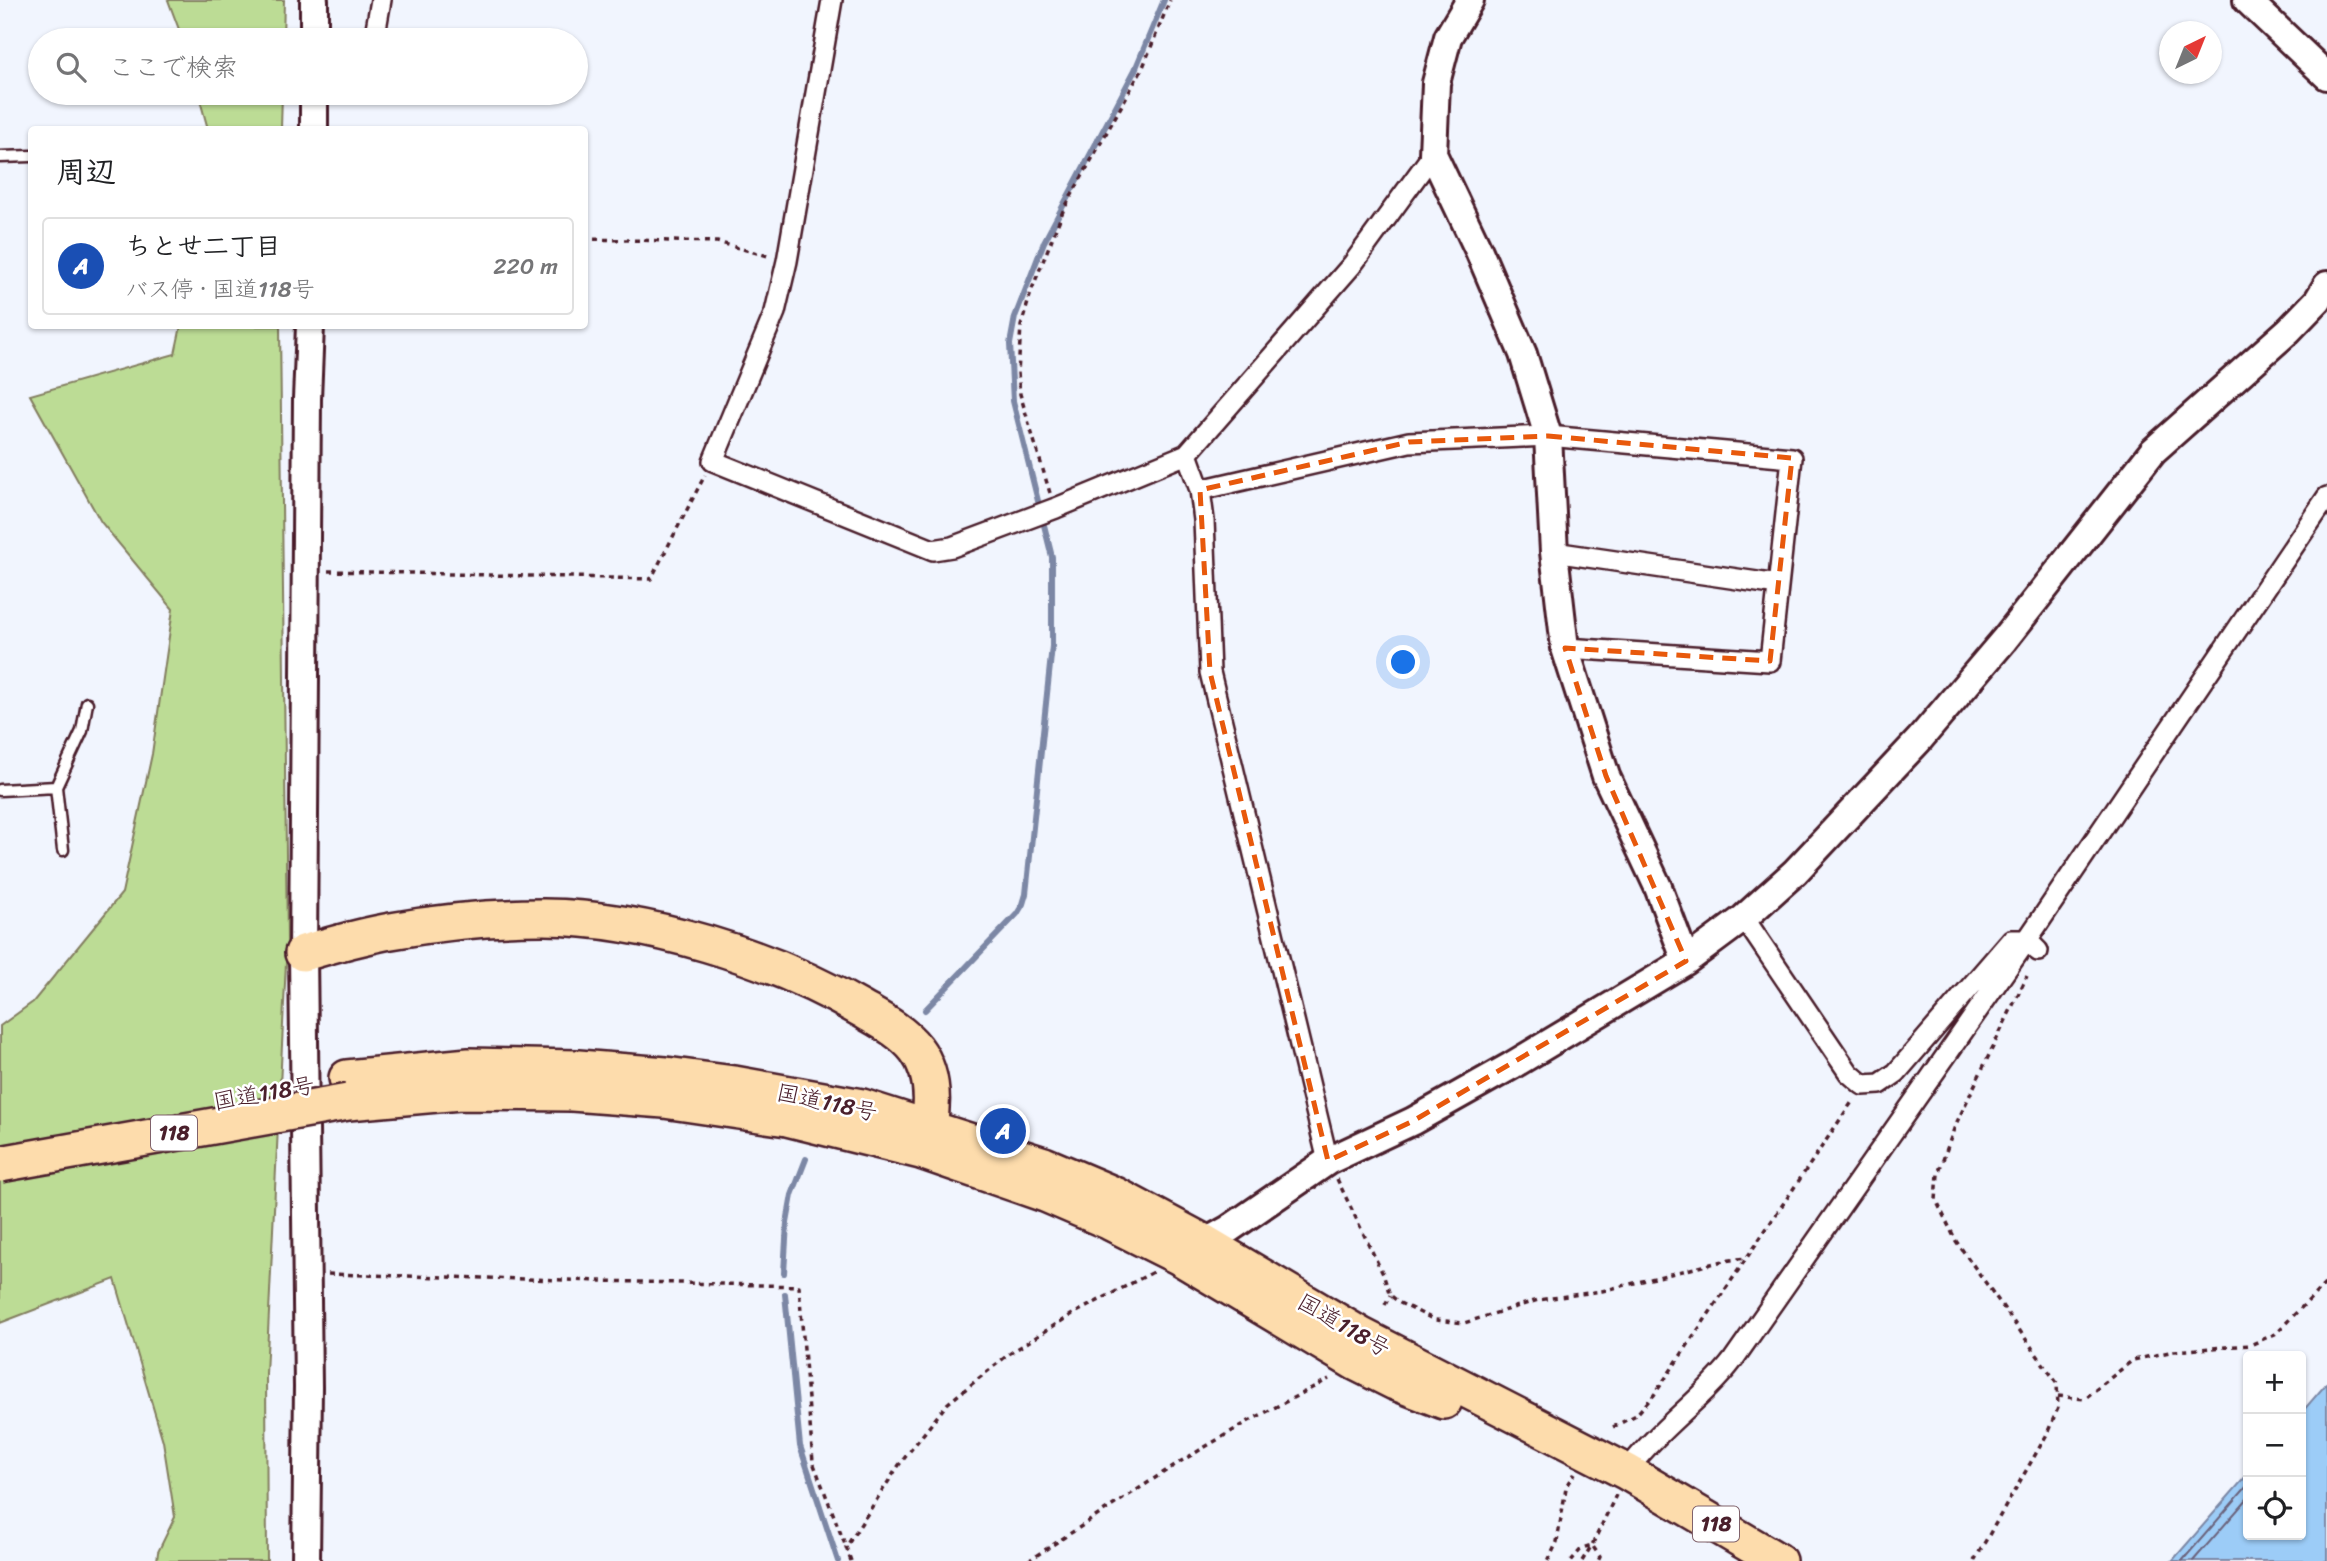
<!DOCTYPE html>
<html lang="ja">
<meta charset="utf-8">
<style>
:root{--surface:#fff;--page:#f6f6f6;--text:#202124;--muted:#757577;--line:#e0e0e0;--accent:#4a1f2b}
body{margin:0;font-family:Sriracha,"Klee One",sans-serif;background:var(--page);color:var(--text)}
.controls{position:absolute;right:21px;bottom:21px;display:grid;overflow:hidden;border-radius:7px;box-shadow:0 2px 5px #0004}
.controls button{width:63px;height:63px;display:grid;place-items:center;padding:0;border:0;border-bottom:2px solid var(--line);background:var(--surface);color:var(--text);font:35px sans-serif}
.compass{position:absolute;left:2159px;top:21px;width:63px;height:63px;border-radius:50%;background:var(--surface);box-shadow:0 2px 5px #0004;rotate:43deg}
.you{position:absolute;left:1404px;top:663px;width:24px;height:24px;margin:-18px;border:5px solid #fff;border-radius:50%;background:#1a73e8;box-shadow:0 0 0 10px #1a73e833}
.badge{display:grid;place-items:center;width:46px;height:46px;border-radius:50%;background:var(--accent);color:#fff;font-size:23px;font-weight:700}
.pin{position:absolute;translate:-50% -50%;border:4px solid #fff;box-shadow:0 2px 7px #0006}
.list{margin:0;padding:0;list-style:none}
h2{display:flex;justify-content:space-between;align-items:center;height:91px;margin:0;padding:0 28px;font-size:30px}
h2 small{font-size:23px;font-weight:400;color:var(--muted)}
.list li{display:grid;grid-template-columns:46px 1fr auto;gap:21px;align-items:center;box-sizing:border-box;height:98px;margin:0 14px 14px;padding:0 14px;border:2px solid var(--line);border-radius:7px}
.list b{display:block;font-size:26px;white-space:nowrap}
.list p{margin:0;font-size:23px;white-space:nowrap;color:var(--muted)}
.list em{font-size:23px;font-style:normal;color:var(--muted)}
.icon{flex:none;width:38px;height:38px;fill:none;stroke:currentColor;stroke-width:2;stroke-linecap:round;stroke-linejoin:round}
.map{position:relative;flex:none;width:2327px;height:1561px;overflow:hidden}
.search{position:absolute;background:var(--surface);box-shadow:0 2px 5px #0004;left:28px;top:28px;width:560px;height:77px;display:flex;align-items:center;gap:18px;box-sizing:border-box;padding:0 24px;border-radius:38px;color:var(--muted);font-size:26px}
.panel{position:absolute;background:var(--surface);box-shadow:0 2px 5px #0004;left:28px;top:126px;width:560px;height:203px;border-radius:7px}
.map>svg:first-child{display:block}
</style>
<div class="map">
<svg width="2327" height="1561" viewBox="0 0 2327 1561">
<rect width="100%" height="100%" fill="#f1f5fe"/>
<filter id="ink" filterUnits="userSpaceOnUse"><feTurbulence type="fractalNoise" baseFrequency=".0143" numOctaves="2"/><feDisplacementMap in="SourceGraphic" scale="14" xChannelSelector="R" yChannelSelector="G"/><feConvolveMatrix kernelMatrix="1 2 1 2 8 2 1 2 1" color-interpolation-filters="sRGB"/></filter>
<g filter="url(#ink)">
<!-- green -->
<path fill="#bcdc95" stroke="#837e60" stroke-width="2" d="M168 0H284L283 40H183Z
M198 93H282L281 129H208Z
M181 326H280L287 942 266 1374 267 1561H157L158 1552 175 1517 163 1441 115 1279 0 1323V1026L33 1002 122 893 152 754 173 609 101 522 30 395 175 354Z"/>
<!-- water -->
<path fill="#9cccf7" stroke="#7b87a5" stroke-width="2" d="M2327 1383V1561H2172L2248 1474V1535H2301V1413Z"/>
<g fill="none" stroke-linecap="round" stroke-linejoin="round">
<!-- shore -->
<path stroke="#6b647d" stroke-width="2" d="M2182 1561 2248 1485
M2193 1561 2248 1498"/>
<!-- stream -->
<path stroke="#7b87a5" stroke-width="6" d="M925 1010 1017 914 1023 904 1026 894 1052 646V557L1013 401 1010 344 1015 317 1044 242 1135 70 1164 0
M784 1273 787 1223 792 1195 806 1159
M785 1294 800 1446 838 1561"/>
<defs>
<path id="lane" d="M0 157 32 156
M56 787 63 850
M0 790 56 787 82 731 87 703"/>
<path id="street" d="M832 0 787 261 775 312 713 461 933 550 952 547 1056 508 1187 454 1352 265 1433 154
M374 40 381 0
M1187 454 1200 490 1204 520 1210 672 1328 1161
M1200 490 1409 442 1548 436 1792 458 1770 661 1565 648
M1554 552 1778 585
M1744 918 1849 1073 1863 1085 1880 1084 1896 1073 2011 940H2027L2038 951
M1634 1462C1663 1425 1704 1398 1733 1360L2027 940 2327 497"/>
<path id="secondary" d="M1470 0 1448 37 1436 83 1433 154 1479 251 1523 354 1548 436 1554 552 1565 648 1606 776 1658 887 1686 961
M2247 0 2327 76
M314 40V0
M314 130V93
M1193 1249 1229 1229 1328 1161 1413 1121 1511 1066 1686 961 1744 918 1795 872 1919 740 2004 640 2153 451 2289 330 2318 300 2327 285
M306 1561 308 1387 303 953 307 399 310 326"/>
<path id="highway" d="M303 953C332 945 361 936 391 931 440 922 493 917 544 917 646 918 772 957 861 1009 880 1020 902 1031 916 1049 938 1078 933 1120 922 1151
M347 1078 469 1066 578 1068 666 1075 734 1084 862 1107 1044 1165 1115 1195 1205 1243 1360 1335 1627 1472 1778 1561
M348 1102 460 1092 572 1093 664 1100 787 1118 921 1151 1045 1194 1110 1222 1178 1256 1355 1362 1395 1382 1444 1401"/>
</defs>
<!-- lane casing -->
<use href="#lane" stroke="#4a1f2b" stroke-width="15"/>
<!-- street casing -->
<use href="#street" stroke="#4a1f2b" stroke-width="24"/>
<!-- secondary casing -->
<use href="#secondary" stroke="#4a1f2b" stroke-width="32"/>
<!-- highway casing -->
<use href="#highway" stroke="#4a1f2b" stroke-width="40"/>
<!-- path -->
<path stroke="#4a1f2b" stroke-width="3.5" stroke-dasharray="5 5" stroke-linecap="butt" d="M584 239 717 242 768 256
M1050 493 1020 394 1018 373 1021 326 1032 289 1063 211 1143 67 1170 0
M328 571 651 579 705 475
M1337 1179 1383 1274 1390 1295 1400 1303 1435 1320 1464 1323 1538 1300 1602 1291 1723 1261 1746 1258
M328 1274 799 1286 813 1462 846 1547
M1385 1305 1390 1295
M2058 1396 2084 1399 2133 1360 2174 1351 2250 1345 2275 1334 2327 1282
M1613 1427 1636 1415 1654 1395 1854 1099
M851 1561 846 1547 899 1465 947 1404 1009 1354 1071 1315 1153 1272
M1028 1561 1178 1463 1249 1421 1329 1379
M1548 1561 1557 1542 1566 1488 1575 1473
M1571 1561 1582 1548 1592 1545 1600 1557 1598 1561
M1582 1561 1592 1545 1616 1495
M1974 1561 2046 1436 2058 1408 2057 1383 1956 1241 1936 1200 1938 1174 1955 1126 2027 976"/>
<!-- lane -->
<use href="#lane" stroke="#fff" stroke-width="10"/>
<!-- street -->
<use href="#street" stroke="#fff" stroke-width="19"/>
<!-- secondary -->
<use href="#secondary" stroke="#fff" stroke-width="26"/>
<!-- highway -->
<use href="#highway" stroke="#fddcac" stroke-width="35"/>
<defs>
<path id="highway-bridge" d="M0 1164 348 1102"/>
</defs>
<!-- highway-bridge casing -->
<use href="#highway-bridge" stroke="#4a1f2b" stroke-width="40" stroke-linecap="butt"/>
<!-- highway-bridge -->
<use href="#highway-bridge" stroke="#fddcac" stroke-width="35"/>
</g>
</g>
<!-- marked area -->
<path fill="none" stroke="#e8590c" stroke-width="5" stroke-dasharray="14 9" stroke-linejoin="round" d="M1548 436 1792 458 1770 661 1565 648 1606 776 1686 961 1413 1121 1328 1161 1210 672 1200 490 1409 442Z"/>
<g text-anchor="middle" stroke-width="5" stroke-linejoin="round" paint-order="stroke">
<!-- shield labels -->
<g fill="#fff" stroke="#80626b" stroke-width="2">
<rect x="151" y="1115.5" width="46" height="35" rx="5"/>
<rect x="1693" y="1506.5" width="46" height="35" rx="5"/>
</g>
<g font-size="21" font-weight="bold" fill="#4a1f2b">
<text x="174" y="1140">118</text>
<text x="1716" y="1531">118</text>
</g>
<!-- street labels -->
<g font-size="23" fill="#4a1f2b" stroke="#fff">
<text transform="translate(264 1093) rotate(-10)" y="8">国道118号</text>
<text transform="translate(827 1102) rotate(12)" y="8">国道118号</text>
<text transform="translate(1344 1325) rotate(30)" y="8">国道118号</text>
</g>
</g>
</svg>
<div class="controls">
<button>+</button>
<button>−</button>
<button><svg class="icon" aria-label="locate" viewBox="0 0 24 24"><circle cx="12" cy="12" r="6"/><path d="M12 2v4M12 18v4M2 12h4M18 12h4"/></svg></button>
</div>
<svg class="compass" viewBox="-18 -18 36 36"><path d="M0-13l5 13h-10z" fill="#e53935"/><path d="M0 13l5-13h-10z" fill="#757577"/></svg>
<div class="you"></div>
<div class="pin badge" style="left:1003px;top:1131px;background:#1a4fb4">A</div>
<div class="search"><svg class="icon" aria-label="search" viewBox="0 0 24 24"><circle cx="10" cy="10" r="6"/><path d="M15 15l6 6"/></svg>ここで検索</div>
<section class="panel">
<h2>周辺<small></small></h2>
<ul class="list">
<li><span class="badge" style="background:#1a4fb4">A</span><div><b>ちとせ二丁目</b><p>バス停 · 国道118号</p></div><em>220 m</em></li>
</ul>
</section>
</div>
